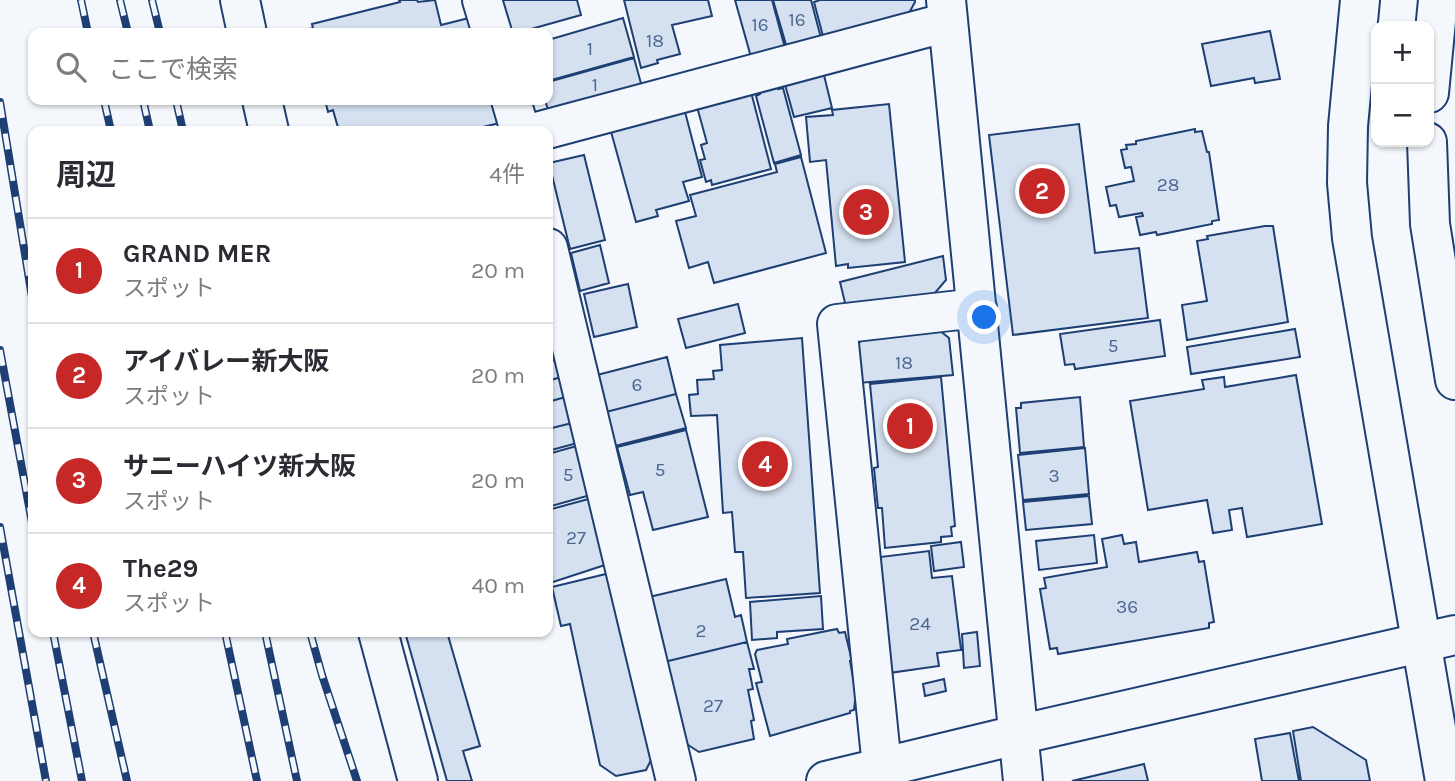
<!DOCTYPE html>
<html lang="ja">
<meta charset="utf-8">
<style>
:root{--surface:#fff;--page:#f7f7f7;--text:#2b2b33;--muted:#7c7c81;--line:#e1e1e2;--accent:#c62828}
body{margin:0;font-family:Karla,"Noto Sans JP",sans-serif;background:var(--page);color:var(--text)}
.controls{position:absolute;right:21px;top:21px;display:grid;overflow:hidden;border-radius:14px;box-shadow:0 2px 5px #0004}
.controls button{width:63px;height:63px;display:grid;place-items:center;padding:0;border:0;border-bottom:2px solid var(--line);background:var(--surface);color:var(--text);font:35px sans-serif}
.you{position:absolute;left:985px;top:318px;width:24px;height:24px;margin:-18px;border:5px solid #fff;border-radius:50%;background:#1a73e8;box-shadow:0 0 0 10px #1a73e833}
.badge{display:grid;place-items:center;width:46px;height:46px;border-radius:50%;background:var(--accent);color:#fff;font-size:23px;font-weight:700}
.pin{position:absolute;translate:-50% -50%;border:4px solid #fff;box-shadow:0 2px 7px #0006}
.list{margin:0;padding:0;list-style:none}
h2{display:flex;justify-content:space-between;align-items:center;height:91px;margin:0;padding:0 28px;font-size:30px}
h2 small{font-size:23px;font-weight:400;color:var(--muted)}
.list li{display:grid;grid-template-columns:46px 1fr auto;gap:21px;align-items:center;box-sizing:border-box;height:105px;padding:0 28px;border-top:2px solid var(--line)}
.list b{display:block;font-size:26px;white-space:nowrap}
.list p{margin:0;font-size:23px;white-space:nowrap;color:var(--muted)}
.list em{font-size:23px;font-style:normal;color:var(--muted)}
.icon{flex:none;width:38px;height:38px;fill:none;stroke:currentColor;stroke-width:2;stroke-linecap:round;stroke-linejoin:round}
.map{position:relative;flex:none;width:1455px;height:781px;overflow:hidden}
.search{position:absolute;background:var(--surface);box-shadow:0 2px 5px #0004;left:28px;top:28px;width:525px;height:77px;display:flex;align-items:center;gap:18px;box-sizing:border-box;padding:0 24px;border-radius:14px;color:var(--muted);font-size:26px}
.panel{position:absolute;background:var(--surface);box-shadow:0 2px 5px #0004;left:28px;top:126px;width:525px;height:511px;border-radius:14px}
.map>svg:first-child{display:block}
</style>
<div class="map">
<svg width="1455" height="781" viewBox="0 0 1455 781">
<rect width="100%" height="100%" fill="#f4f7fb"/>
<!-- building -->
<path fill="#d5e0f0" stroke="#1d3f73" stroke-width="2" d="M399 0H417L418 2 435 0 441 25 477 16 481 33H308L307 30 313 28 312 24 400 2Z
M501 0H577L581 15 517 33H510Z
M624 0H708L712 16 672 25 680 54 657 60 658 63 641 68Z
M735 0H772L785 48 751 57Z
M773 0H811L821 38 787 48Z
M820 0H915V2L907 17 824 40 814 2Z
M623 18 634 57 548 81V40Z
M1270 31 1280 79 1255 83 1254 78 1211 86 1202 44Z
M634 58 642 87 549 113 545 100H548V82Z
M823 71 832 108 794 117 784 81Z
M776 83 778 89 783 88 801 155 774 163 756 96 760 94 758 88Z
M750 88 771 169 712 185 711 180 706 182 700 160 705 159 701 145 707 143 696 103Z
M325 100H498L504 122 466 131H339L333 110 328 112Z
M889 104 905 262 848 268V264L836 266 826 160 810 162 806 117 833 115 832 110Z
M684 108 702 177 683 182 689 201 656 210 658 216 636 222 610 128Z
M1079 124 1095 253 1139 248 1148 318 1013 335 989 135Z
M1195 129V132L1202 131 1207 152H1209L1219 220 1212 221V224L1157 235 1156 232 1140 235 1136 217 1143 216 1142 213 1119 217 1116 205 1110 206 1106 187 1134 181 1131 167 1125 168 1121 150 1127 149 1126 145 1136 144V141Z
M584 155 605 240 570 249 549 163Z
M801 157 826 253 714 283 708 262 689 268 676 221 696 216 690 195 777 172 775 164Z
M1265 226H1273L1288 322 1187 340 1182 305 1207 301 1197 241 1208 239 1207 236Z
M600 245 609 283 580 291 571 253Z
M943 256 946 280 934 294 846 307 840 282Z
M628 284 637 327 594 337 584 294Z
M738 304 745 333 686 348 678 319Z
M1160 320 1165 356 1075 369 1074 364 1065 365 1060 334Z
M934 326 949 338 953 375 858 383 854 349 868 332Z
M1295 329 1300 357 1191 374 1187 347Z
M802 338 820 593 746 598 743 552H735L732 512 723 513 717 415 691 416 689 395 698 394 697 380 714 379 713 371 722 370 720 345Z
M555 341 559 359 548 362V343Z
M667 357 676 394 606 412 597 375Z
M559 359 564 376 548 381V362Z
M1296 375 1322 524 1247 537 1242 508 1229 510 1232 530 1213 533 1207 500 1148 510 1130 401 1204 389 1202 380 1224 377 1225 387Z
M564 376 569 396 548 402V381Z
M941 377 955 526 951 527 952 536 941 537V542L885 548 882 508H878L874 468 878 467 870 384Z
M676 394 686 428 615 446 606 412Z
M569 396 576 422 548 429V402Z
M1080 397 1084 447 1020 453 1016 408H1021V403Z
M576 422 581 442 548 451V429Z
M686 430 708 517 653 530 643 492 630 495 617 447Z
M580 445 594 494 548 507V454Z
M1085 448 1089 494 1023 500 1018 455Z
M1089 496 1092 524 1026 530 1023 502Z
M592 498 611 563 550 583 548 576V510Z
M1094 535 1097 563 1039 570 1036 541Z
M1122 535 1124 544 1136 542 1139 562 1197 552 1199 562 1204 561 1214 622 1209 623V628L1058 654 1057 648 1050 649 1040 589 1046 588 1044 578 1107 567 1102 539Z
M961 542 964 567 934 571 931 546Z
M929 551 932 578 952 576 961 650 937 653 939 666 889 673 879 596 884 595 880 557Z
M610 573 655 752 646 770 616 776 600 765 570 624 561 626 552 587Z
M726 579 735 617 741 615 747 642 664 662 649 597Z
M821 596 823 629 777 632V638L752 640 750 602Z
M837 629 839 633 845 632 852 661H850L857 700 855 701 854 710 850 711V713L770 736 756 683 762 682 755 654 757 650 788 644 787 639Z
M405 632H447L480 746 463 751 472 781H447Z
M977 632 980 666 964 668 962 634Z
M747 642 754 669H749L753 689 748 690 754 720 751 721 754 739 699 752 682 741 664 662Z
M944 679 946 691 925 696 923 684Z
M1313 727 1366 760 1370 781H1301L1293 731Z
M1290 733 1299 781H1262L1255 739Z
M1144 764 1148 781H1072Z"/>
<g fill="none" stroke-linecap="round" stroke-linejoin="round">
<defs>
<path id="minor" d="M240 0 247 33
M482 0 492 33
M946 0 1023 781
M1360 0 1348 126 1347 183 1352 238 1445 781
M1429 93 1438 0
M262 100 269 131
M511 100 520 131
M540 131 948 22
M1427 142 1430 224 1455 380
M548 248 676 781
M378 632 418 781
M882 767 837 324 977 308
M826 781 1017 735 1455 635"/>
</defs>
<!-- minor casing -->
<use href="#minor" stroke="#1d3f73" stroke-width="42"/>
<!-- minor -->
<use href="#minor" stroke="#f4f7fb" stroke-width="38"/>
<defs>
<path id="rail" d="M81 0 88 33
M120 0 128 33
M152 0 160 33
M104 100 111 131
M143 100 150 131
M176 100 183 131
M0 102 33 303
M0 350 33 528
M0 527 46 781
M53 632 82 781
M93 632 127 781
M225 632 257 781
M265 632 297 781
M310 632 322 675 357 781"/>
</defs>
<!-- rail casing -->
<use href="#rail" stroke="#1d3f73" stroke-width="8"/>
<!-- rail -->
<use href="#rail" stroke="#f4f7fb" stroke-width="5" stroke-dasharray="16" stroke-linecap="butt"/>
</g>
<g text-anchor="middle" stroke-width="5" stroke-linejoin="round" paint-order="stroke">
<!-- number labels -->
<g font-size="19" fill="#4b6792">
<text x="797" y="26">16</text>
<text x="760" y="31">16</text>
<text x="655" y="47">18</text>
<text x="590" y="55">1</text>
<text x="595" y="91">1</text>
<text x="1168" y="191">28</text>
<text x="1113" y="352">5</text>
<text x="904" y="369">18</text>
<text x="637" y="391">6</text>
<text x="660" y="476">5</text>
<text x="568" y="481">5</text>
<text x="1054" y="482">3</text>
<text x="576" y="544">27</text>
<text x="1127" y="613">36</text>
<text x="920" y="630">24</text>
<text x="701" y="637">2</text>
<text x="713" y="712">27</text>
</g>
</g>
</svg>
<div class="controls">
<button>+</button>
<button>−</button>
</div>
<div class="you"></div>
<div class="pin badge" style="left:910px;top:426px">1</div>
<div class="pin badge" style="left:1042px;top:191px">2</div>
<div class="pin badge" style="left:866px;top:212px">3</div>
<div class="pin badge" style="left:765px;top:464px">4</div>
<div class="search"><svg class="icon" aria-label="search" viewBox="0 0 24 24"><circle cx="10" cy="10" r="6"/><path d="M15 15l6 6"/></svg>ここで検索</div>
<section class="panel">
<h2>周辺<small>4件</small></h2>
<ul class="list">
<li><span class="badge">1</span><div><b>GRAND MER</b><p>スポット</p></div><em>20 m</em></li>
<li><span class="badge">2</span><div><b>アイバレー新大阪</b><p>スポット</p></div><em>20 m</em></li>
<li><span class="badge">3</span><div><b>サニーハイツ新大阪</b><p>スポット</p></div><em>20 m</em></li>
<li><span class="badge">4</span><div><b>The29</b><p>スポット</p></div><em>40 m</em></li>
</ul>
</section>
</div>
